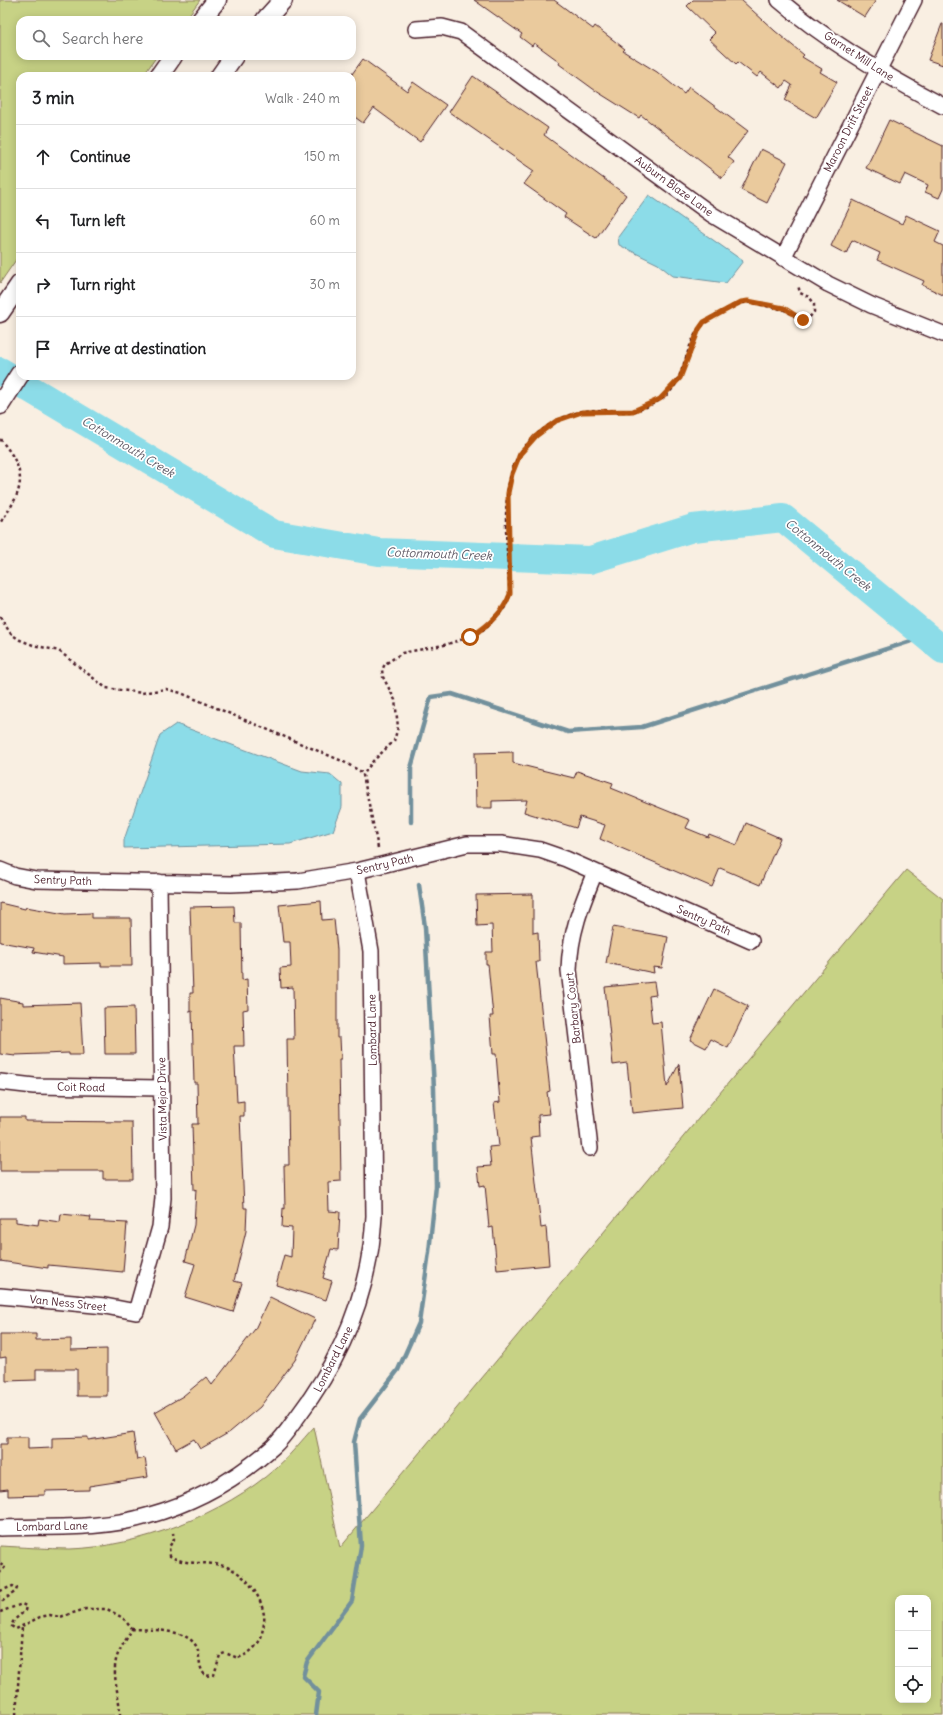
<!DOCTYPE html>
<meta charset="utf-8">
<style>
:root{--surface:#fff;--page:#f2f2f2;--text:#202124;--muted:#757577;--line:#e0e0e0}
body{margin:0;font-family:Delius,sans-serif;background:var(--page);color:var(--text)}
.controls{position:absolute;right:12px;bottom:12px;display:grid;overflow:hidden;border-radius:8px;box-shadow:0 2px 10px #0003}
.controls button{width:36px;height:36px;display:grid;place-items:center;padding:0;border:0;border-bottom:1px solid var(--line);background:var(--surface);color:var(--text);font:20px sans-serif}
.stop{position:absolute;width:12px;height:12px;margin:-9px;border:3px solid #b45309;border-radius:50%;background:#fff}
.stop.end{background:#b45309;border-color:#fff;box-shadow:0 1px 4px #0008}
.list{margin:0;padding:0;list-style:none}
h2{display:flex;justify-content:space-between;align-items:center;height:52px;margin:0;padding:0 16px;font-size:17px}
h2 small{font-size:13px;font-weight:400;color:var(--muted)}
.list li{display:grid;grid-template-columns:26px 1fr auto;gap:12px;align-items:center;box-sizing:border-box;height:64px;padding:0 16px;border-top:1px solid var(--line)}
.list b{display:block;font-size:15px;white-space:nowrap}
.list em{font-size:13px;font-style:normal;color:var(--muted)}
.icon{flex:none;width:22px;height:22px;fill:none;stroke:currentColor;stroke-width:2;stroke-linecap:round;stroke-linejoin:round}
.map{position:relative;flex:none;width:943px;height:1715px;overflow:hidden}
.search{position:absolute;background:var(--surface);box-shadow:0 2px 10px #0003;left:16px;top:16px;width:340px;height:44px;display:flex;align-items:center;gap:10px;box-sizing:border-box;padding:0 14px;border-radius:12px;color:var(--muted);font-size:15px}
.panel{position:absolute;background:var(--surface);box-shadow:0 2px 10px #0003;left:16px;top:72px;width:340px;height:308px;border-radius:12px}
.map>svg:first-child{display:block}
</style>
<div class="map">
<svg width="943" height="1715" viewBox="0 0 943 1715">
<rect width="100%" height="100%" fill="#f9efe2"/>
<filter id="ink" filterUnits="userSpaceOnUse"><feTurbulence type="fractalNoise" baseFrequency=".025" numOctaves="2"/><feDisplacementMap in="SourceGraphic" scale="8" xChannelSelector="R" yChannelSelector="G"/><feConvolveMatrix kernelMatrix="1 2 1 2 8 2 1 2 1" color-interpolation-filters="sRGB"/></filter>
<g filter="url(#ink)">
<!-- green -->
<path fill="#c7d285" stroke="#887858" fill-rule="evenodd" d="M0 0H200L185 20H20V56H157L143 76H20V254L0 283Z
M906 870 943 899V1715H0V1546C23 1547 47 1549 70 1549 139 1547 224 1514 276 1468 290 1456 301 1441 314 1427L340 1548ZM898 1598H928V1700H898Z"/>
<!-- water -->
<path fill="#8cdce8" stroke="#72909c" d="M649 195 743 261 726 283 673 276 658 264 619 245 618 237Z
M176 724 302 771 330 774 342 784V807L333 831 290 844 124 848V840L160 735Z"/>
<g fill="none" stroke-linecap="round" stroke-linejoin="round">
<!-- stream -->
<path stroke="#72909c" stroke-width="4.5" d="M411 822V768L431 697 452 694 568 732 642 727 927 636
M316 1715 319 1692 303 1676 307 1662 352 1601 361 1546 354 1442 360 1419 398 1370 419 1323 429 1252 436 1186 434 1088 425 927 419 885"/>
<!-- river -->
<path stroke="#8cdce8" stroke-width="28" d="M0 371 274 534 379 552 590 560 693 528 783 518 943 650"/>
</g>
<!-- building -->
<path fill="#eaca9d" stroke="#4a1f2b" d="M474 0H554L593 29 595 26 625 49 623 51 657 72 684 94 689 87 748 131 728 157 734 162 722 178 641 115 639 118 596 91 559 64 560 62 534 43 532 46 520 37 522 34Z
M693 0H741L775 31 804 55 802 57 822 69 820 72 837 82 816 118 785 100 792 85 786 81 781 88 761 72 757 77 738 62 736 64 709 39 715 33 687 6Z
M837 0H876L865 17Z
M942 24H943V65L928 60Z
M363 59 407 91 413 82 446 105 420 142 374 108 363 123 352 115V74Z
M473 76 548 128 544 135 626 195 596 238 564 217 566 214 524 184 534 171 449 112Z
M889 120 943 146V189L939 198 925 192 928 185 905 174 900 184 866 168Z
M761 149 787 162 767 203 741 190Z
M853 200 902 224 906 215 940 231 935 242 943 246V295L922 285 924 281 877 260 880 253 852 240 846 254 831 246Z
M513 752V763L574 778 577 771 613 783 611 788 690 820 686 828 708 837 709 834 737 845 746 823 780 838 760 885 720 868 712 887 600 839 605 825 580 817 576 828 524 812 527 800 492 801V808H476L475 753Z
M533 894V933L538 932 539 962H536L550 1091 547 1092 550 1114 538 1115 539 1136 531 1137 541 1228 546 1227 549 1265 497 1270 493 1227 489 1228 485 1185 480 1186 478 1167 491 1166 489 1147 499 1146 494 1103 500 1102 496 1054H493L490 1016H493L488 964H486V952H493L492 925 477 926 476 895Z
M321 901 322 920 334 919 337 950V1038H340L341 1059H339L341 1181 328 1182 329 1211 340 1212 338 1250 331 1249 323 1278 332 1281 326 1300 276 1285 284 1255 291 1257 292 1228 282 1227 283 1208 285 1209 284 1165H289L287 1039H294L293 987 281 988 280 968 291 967 290 942H283L279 905Z
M0 903 25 909 26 907 65 914 92 913V918H131L132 966H101V963L63 964V957L33 952 34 948 0 942Z
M234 906 235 923H241L242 980 247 979 248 1009 243 1010 244 1046H234L237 1102 244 1101V1116H240L244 1208H247L246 1231 234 1281 242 1283 233 1312 185 1297 195 1264 185 1261 194 1225 196 1189 194 1190 192 1124H198L197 1083H194L192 1011 190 1012V993H193L190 907Z
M613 927 668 937 662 968 653 967 654 973 606 963Z
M654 982 656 995 649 996 652 1023 661 1022 667 1087 679 1064 683 1108 632 1113 627 1063 613 1065 605 987Z
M714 989 748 1006 728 1048 711 1039 706 1048 690 1040Z
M0 998 23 1002V1005L80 1003 83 1055H69V1053L15 1055V1056L0 1054Z
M134 1007 135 1054H105L104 1008Z
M0 1117H25V1121L132 1122 133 1179H103V1171H0Z
M61 1214 91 1217 90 1221 127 1223 123 1272 48 1265V1268L0 1261V1218H16V1222L38 1225 39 1219 60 1222Z
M270 1297 315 1319 295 1360 260 1407 230 1432 200 1449 194 1439 176 1449 155 1412 183 1396 206 1377 212 1385 255 1329Z
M0 1334H36V1340L71 1339V1350L107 1349V1396H77V1369H36V1380L6 1381V1357L0 1358Z
M133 1433 137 1460 145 1458 148 1477 89 1486V1490L45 1491V1495L8 1496V1489L0 1490V1444H7V1437H28V1449L52 1448V1438L88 1437V1440Z"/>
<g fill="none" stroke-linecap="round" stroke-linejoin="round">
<defs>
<path id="minor" d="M779 0C828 42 886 76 943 106
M416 29 442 27 461 32 711 214 828 284 871 305 943 334
M783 258 914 0
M0 870 15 876 36 880 231 884 298 881 357 871 467 844H501L540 850 566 859 751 941
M0 1082 34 1086 161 1088
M590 1148 569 970C570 933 581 906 595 872
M0 1296 105 1306 136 1312 160 1227 163 1198 159 882
M0 1528C49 1526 100 1530 147 1516 194 1503 237 1479 273 1447 283 1438 290 1427 298 1416 342 1358 370 1290 374 1216L371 951 357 871"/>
<path id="tertiary" d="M201 20 217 0
M265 20 283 0
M159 76 173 56
M220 76 234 56
M0 313 20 284
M0 405 20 374"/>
</defs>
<!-- minor casing -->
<use href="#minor" stroke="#4a1f2b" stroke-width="18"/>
<!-- tertiary casing -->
<use href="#tertiary" stroke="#4a1f2b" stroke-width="21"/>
<!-- path -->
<path stroke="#4a1f2b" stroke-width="2.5" stroke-dasharray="3 3" stroke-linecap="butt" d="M0 439C29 473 24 490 0 523
M0 617 11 634 20 640 33 645 59 651 106 688 142 693 166 689 181 693 342 761 360 771 363 775
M378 848 363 775 373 761 394 741 398 727 395 700 383 677 382 670 385 664 402 653 444 645 470 637 484 629 505 607 510 594C508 553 498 489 520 454 533 433 558 417 581 412 598 408 616 413 633 411 641 410 650 405 658 401 686 386 682 352 699 329 705 320 717 315 726 310 740 302 747 300 763 305 779 310 784 306 798 319H808L814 312V303L809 297 800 293 798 285
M0 1564 5 1567 0 1573
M0 1591 13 1586 17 1588 16 1591 0 1603
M0 1612 22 1604 26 1606 25 1611 14 1620 11 1626 16 1629 40 1617 50 1615 60 1617 86 1609H107L123 1618 132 1629C128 1637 122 1645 118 1654 110 1672 120 1696 120 1715
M132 1629C150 1630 193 1628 198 1651 200 1660 199 1670 206 1676L214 1675 220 1655 225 1653 238 1658C248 1655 261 1644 262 1633 263 1628 265 1621 264 1615 260 1591 240 1566 214 1564 198 1562 185 1565 170 1556L169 1547 174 1539 173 1533
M16 1715 22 1627"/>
<!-- minor -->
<use href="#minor" stroke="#fff" stroke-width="15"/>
<!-- tertiary -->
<use href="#tertiary" stroke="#fff" stroke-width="18"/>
</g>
</g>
<g fill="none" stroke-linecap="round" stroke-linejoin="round" filter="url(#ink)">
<!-- route -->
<path stroke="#b45309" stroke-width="5" d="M470 637C488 626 503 613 510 594L508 493 512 474 520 454 536 436 556 421 582 412 633 411 660 399 680 378 699 329 704 322 741 302 748 301 784 308 803 320"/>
</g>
<g text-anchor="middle" stroke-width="3.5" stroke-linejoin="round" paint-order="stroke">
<!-- street labels -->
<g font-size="11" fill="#4a1f2b" stroke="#fff">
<text transform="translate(859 56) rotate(33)" y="4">Garnet Mill Lane</text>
<text transform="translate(848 129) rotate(-63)" y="4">Maroon Drift Street</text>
<text transform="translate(674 186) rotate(36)" y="4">Auburn Blaze Lane</text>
<text transform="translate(385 864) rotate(-13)" y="4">Sentry Path</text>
<text transform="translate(63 880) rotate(2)" y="4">Sentry Path</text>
<text transform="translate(704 920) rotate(24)" y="4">Sentry Path</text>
<text transform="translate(573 1008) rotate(-96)" y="4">Barbary Court</text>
<text transform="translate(372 1030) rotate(-91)" y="4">Lombard Lane</text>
<text transform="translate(81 1087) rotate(1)" y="4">Coit Road</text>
<text transform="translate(162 1099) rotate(-91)" y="4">Vista Mejor Drive</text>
<text transform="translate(68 1303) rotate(6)" y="4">Van Ness Street</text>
<text transform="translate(333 1359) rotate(-63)" y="4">Lombard Lane</text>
<text transform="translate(52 1526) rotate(-1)" y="4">Lombard Lane</text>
</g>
<!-- water labels -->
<g font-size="12" font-style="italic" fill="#5e5864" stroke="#fff">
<text transform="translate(128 447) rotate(31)" y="4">Cottonmouth Creek</text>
<text transform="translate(439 554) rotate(2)" y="4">Cottonmouth Creek</text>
<text transform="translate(828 555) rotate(39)" y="4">Cottonmouth Creek</text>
</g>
</g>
</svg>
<div class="controls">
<button>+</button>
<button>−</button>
<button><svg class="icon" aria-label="locate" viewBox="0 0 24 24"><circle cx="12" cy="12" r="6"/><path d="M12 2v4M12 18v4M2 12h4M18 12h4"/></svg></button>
</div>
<div class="stop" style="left:470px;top:637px"></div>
<div class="stop end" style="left:803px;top:320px"></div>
<div class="search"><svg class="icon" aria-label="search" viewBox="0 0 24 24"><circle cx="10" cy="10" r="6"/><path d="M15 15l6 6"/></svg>Search here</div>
<section class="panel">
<h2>3 min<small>Walk · 240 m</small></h2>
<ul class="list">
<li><svg class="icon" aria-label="ahead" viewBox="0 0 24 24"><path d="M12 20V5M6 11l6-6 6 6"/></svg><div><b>Continue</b></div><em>150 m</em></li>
<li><svg class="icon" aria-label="left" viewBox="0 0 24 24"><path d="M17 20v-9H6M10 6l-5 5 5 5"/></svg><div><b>Turn left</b></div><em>60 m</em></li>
<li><svg class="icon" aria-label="right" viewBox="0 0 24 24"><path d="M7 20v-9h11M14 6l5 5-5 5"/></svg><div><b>Turn right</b></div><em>30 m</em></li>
<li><svg class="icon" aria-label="arrive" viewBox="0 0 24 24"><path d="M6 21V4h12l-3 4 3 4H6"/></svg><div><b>Arrive at destination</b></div></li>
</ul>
</section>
</div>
